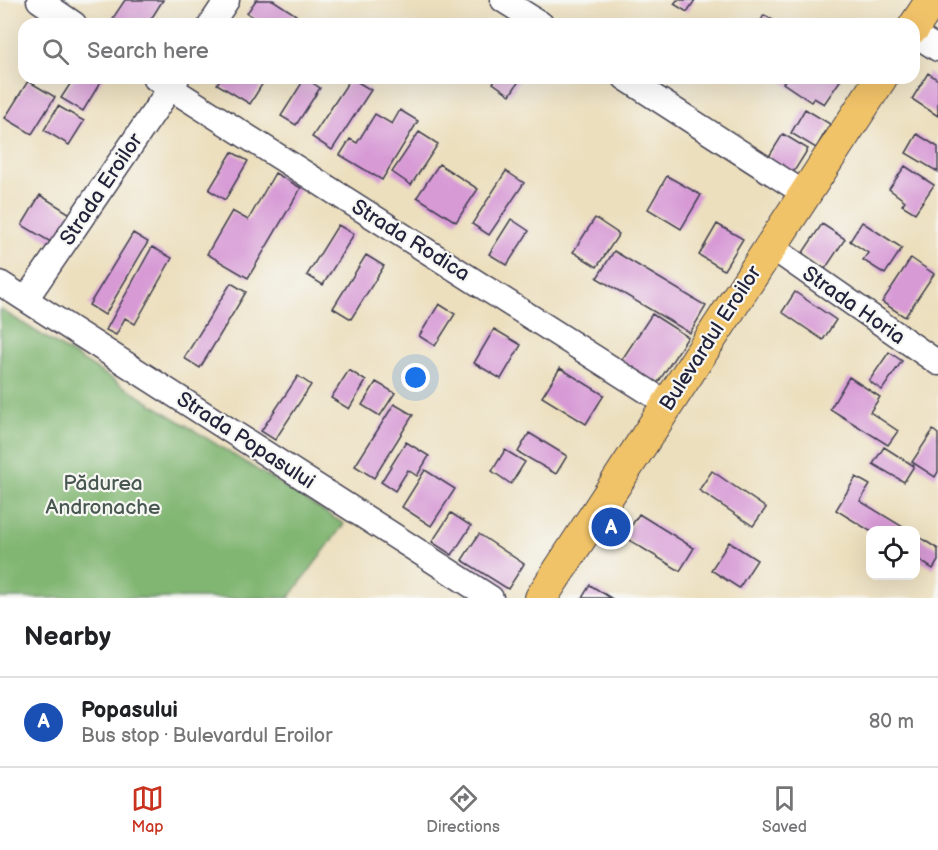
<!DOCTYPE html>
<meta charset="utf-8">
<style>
:root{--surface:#fff;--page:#f2f2f2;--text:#202124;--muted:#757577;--line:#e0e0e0;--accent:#c8321e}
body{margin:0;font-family:"Balsamiq Sans",sans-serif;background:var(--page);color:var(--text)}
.controls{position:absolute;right:18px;bottom:18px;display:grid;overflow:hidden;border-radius:12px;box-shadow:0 6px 24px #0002}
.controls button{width:54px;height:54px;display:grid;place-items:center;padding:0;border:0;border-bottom:2px solid var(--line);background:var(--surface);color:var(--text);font:30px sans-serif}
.you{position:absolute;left:416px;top:378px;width:21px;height:21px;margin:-15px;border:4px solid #fff;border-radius:50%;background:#1a73e8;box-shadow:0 0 0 9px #1a73e833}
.badge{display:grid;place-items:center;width:39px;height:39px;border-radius:50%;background:var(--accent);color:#fff;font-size:20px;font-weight:700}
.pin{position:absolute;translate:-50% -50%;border:3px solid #fff;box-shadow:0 2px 6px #0006}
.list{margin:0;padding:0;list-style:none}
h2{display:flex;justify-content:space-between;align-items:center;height:78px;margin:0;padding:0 24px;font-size:26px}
h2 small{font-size:20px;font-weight:400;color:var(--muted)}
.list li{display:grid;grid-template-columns:39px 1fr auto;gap:18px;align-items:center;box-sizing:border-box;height:90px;padding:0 24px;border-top:2px solid var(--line)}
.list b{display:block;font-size:22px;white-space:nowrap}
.list p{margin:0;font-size:20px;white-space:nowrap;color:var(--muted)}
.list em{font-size:20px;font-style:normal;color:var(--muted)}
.icon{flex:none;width:33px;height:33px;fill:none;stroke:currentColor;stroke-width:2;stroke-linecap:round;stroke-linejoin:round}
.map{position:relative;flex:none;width:938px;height:598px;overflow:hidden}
.search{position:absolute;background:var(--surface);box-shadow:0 6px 24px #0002;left:18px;right:18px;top:18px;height:66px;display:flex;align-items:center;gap:15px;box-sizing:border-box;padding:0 21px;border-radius:18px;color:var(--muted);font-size:22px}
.sheet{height:168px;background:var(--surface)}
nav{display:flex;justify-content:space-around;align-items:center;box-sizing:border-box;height:84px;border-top:2px solid var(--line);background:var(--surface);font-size:16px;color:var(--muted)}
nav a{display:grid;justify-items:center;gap:3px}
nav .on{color:var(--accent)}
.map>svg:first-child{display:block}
</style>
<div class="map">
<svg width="938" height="598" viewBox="0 0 938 598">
<rect width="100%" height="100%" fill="#f6f6f2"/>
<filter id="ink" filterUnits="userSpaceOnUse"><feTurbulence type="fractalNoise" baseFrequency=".0167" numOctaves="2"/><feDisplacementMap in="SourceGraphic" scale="12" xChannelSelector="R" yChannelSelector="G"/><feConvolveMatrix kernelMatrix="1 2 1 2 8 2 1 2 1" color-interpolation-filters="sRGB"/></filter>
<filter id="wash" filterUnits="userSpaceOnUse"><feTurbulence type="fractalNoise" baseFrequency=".008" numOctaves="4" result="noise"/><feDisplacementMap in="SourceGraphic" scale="24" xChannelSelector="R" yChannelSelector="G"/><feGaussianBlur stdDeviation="1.35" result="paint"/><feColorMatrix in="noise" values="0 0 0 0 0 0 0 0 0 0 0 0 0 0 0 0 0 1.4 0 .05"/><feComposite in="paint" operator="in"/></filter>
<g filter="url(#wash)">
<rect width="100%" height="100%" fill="#ecdfbe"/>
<!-- forest -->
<path fill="#81b672" stroke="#526c56" stroke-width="1.5" d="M0 309 344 524 289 598H0Z"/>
<g id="blocks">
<!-- building -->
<path fill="#d79ad5" d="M125 0H163L148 24H122L113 18Z
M256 0H273L296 15 290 24H264L247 13Z
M677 0H695L687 12 674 4Z
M764 15 780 24H759Z
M928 73 938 80V116L912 99Z
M74 78H103L83 111 61 98Z
M221 78H266L250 104 217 84Z
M305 78 320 88 296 125 281 116Z
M351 78 371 90 332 150 312 137Z
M496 78H521L510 95 493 83Z
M787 78H842L824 104 814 98 811 102 783 83Z
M28 81 55 97 32 134 5 118Z
M58 106 84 121 69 145 44 130Z
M805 109 830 124 816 148 791 133Z
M400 110 418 121 382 180 340 155 350 139 357 143 375 114 392 124Z
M419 132 438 144 411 185 392 172Z
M783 134 808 149 793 173 768 158Z
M917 134 938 147V172L906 153Z
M232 152 248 161 225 200 209 190Z
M439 164 478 189 456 222 417 197Z
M905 166 934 185 915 213 902 205 905 201 889 189Z
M506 171 524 183 489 235 472 224Z
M275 173 301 188 248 278 207 254 232 211 248 220Z
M667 176 701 195 681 229 648 209Z
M40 195 72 215 54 244 22 225Z
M595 218 619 234 597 267 573 252Z
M511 219 529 231 507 265 489 254Z
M862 222 902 248 885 274 863 260 868 253 850 241Z
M717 224 743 239 724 270 699 255Z
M822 224 845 239 825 269 802 254Z
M338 225 354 234 323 285 307 275Z
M133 233 148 242 105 315 89 305Z
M152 247 172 258 135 324 125 318 116 335 106 330Z
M614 251 706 306 690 333 597 278Z
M366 255 384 266 351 319 333 308Z
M911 258 934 274 905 317 882 302Z
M231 283 246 292 200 368 184 358Z
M795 292 836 320 823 340 782 312Z
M439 304 455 314 435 346 419 336Z
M652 314 688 337 657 384 621 361Z
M494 329 521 345 501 379 474 363Z
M889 352 902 361 882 390 869 381Z
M560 368 604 395 586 424 542 397Z
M349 370 366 381 349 409 331 398Z
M298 376 311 385 275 440 261 431Z
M849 377 880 397 870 412 898 431 888 445 830 409Z
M376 382 395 393 380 416 362 405Z
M394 404 413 415 374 478 355 466Z
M933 430 938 434V472L935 477 912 462Z
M529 433 567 456 556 474 518 452Z
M406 442 429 456 417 476 408 470 395 491 381 482Z
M884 447 914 466 904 482 873 464Z
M505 450 525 462 511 484 492 471Z
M425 470 455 489 431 526 402 507Z
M712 471 766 508 753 526 699 490Z
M856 477 870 485 860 501 908 530 870 531 836 510Z
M451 513 471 526 452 555 432 542Z
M639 514 694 548 680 571 624 537Z
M479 534 524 564 508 589 462 560Z
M916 535 938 549V561L933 569 916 558Z
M729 542 757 560 739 588 711 570Z
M590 585 611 598H582Z"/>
</g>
</g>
<g filter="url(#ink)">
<use href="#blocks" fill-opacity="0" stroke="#403e4f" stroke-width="1.5"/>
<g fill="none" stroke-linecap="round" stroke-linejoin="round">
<defs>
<path id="minor" d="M39 0 74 24
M503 0 541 24
M211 24 227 0
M914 34 938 49
M155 78 666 403
M625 78 805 194
M770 246 938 363
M0 283 491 598
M26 299 177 78"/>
<path id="major" d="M914 27 932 0
M541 598 881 78"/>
</defs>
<!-- minor casing -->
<use href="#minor" stroke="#403e4f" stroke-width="27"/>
<!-- major casing -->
<use href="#major" stroke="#403e4f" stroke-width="34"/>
<!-- minor -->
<use href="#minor" stroke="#fff" stroke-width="24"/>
<!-- major -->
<use href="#major" stroke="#f1c369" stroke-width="32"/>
</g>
</g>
<g text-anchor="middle" stroke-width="4.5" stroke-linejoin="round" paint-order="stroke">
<!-- street labels -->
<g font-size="21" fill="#22223b" stroke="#f6f6f2">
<text transform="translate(101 189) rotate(-56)" y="7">Strada Eroilor</text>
<text transform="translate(411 240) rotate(32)" y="7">Strada Rodica</text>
<text transform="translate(854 305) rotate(35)" y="7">Strada Horia</text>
<text transform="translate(710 338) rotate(-57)" y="7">Bulevardul Eroilor</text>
<text transform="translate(246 440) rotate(33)" y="7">Strada Popasului</text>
</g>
<!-- park labels -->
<g font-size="21" fill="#485851" stroke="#f6f6f2">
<text x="103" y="490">Pădurea<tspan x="103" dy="24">Andronache</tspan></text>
</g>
</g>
</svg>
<div class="controls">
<button><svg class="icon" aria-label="locate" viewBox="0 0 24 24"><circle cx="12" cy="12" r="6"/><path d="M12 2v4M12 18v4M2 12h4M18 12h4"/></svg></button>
</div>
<div class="you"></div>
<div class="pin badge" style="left:611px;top:527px;background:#1a4fb4">A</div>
<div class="search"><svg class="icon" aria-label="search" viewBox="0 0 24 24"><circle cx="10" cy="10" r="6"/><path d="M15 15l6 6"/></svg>Search here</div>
</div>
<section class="sheet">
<h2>Nearby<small></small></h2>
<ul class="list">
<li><span class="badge" style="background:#1a4fb4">A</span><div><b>Popasului</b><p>Bus stop · Bulevardul Eroilor</p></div><em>80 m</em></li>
</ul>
</section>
<nav>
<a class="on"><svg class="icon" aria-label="map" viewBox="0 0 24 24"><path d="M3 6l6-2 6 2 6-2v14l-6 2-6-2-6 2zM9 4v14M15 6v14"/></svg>Map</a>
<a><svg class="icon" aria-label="directions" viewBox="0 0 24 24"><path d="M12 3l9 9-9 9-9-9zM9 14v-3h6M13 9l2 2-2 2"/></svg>Directions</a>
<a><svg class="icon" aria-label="saved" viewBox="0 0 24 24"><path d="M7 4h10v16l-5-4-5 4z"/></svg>Saved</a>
</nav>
